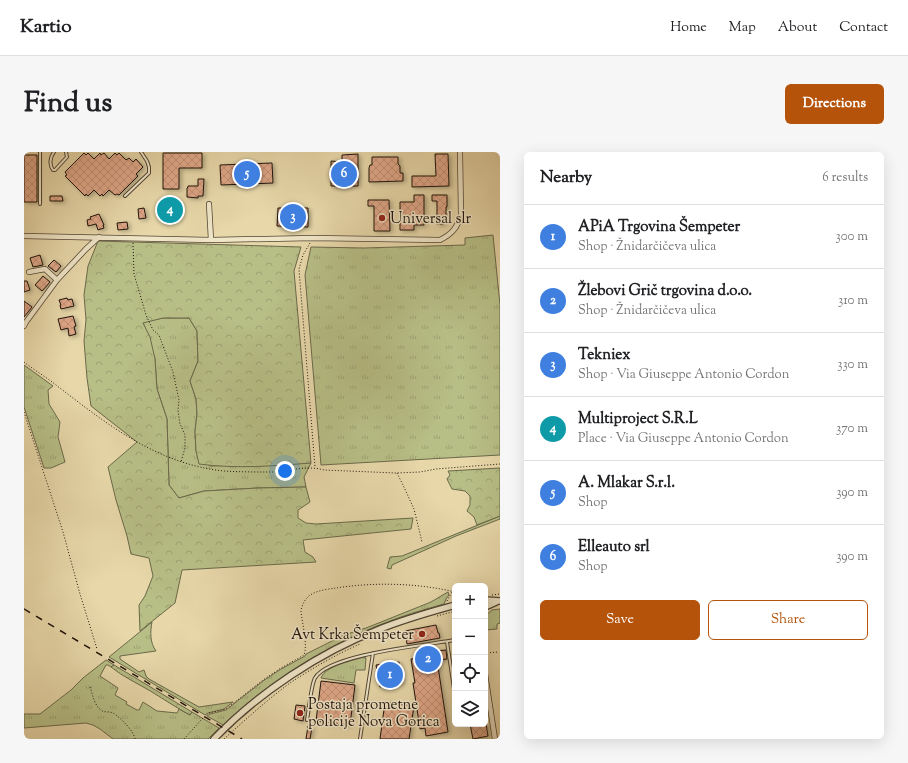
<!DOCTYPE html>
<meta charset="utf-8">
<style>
:root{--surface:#fff;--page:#f6f6f6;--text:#202124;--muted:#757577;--line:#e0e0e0;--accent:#b45309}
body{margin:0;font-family:"Sorts Mill Goudy",serif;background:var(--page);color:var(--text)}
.controls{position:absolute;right:12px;bottom:12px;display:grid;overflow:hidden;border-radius:6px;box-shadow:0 4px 16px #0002}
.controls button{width:36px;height:36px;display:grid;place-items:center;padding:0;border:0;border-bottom:1px solid var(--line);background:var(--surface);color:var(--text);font:20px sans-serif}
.you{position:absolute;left:261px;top:319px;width:14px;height:14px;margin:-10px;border:3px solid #fff;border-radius:50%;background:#1a73e8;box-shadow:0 0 0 6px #1a73e833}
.badge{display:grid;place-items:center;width:26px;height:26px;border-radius:50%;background:var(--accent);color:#fff;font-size:13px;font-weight:700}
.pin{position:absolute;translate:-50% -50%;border:2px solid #fff;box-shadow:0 1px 4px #0006}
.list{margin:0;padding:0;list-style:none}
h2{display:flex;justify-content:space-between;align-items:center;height:52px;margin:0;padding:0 16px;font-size:17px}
h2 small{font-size:13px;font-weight:400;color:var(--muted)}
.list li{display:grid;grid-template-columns:26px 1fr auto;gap:12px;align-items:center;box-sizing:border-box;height:64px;padding:0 16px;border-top:1px solid var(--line)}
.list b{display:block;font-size:15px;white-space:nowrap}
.list p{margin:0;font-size:13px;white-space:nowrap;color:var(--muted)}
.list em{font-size:13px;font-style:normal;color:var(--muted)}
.actions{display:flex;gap:8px;padding:12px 16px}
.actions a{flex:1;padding:9px 0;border:1px solid var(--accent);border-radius:6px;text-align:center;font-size:14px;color:var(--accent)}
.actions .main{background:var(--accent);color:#fff}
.icon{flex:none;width:22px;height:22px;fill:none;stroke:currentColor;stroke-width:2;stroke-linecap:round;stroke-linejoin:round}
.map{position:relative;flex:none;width:476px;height:587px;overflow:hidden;border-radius:6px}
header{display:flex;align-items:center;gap:24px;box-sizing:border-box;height:56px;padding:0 20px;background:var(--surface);border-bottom:1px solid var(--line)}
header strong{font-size:19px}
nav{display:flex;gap:22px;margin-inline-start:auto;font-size:14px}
.intro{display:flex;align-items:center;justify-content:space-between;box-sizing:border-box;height:96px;padding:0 24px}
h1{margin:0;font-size:28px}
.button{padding:10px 18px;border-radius:6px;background:var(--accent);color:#fff;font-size:14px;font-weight:700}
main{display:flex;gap:24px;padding:0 24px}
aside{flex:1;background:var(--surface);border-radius:6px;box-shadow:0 4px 16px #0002}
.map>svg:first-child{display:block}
</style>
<header>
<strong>Kartio</strong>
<nav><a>Home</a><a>Map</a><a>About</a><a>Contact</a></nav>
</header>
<div class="intro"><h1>Find us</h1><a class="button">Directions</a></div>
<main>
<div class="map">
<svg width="476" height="587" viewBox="0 0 476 587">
<defs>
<pattern id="grass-tufts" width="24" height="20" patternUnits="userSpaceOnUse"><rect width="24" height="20" fill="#b7be86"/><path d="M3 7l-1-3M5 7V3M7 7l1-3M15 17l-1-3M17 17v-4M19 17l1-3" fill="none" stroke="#9da272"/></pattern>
<pattern id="forest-crowns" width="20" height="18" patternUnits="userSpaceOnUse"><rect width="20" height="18" fill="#b7be86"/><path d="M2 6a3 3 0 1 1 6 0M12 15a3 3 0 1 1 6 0" fill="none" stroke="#9da272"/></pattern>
<pattern id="building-cross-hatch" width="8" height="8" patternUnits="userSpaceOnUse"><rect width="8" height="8" fill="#dea687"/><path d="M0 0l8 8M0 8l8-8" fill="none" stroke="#be8e73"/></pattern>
<filter id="shadow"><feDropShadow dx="2.5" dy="1.5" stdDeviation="2" flood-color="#0004"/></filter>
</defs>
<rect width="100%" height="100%" fill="#e7d7a9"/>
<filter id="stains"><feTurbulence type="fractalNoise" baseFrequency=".005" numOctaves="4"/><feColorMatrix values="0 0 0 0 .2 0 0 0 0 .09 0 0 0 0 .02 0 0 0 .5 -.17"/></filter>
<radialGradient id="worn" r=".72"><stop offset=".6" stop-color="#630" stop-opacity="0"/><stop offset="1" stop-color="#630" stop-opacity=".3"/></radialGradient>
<!-- grass -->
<path fill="url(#grass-tufts)" stroke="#6b694a" d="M469 83 476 153V303L297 313 281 123 287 95 340 96 441 93V86Z
M139 166H165L173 179 174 209 166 229 172 247 173 262 171 279 172 299 186 314 287 311 280 325 282 335 234 336 180 339 155 346 145 333 143 267 133 237 131 207 119 170Z
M0 213 29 234 24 238 25 252 36 270 34 285 41 310 27 316H20L0 255Z
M476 364V367L432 384 368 413 367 417 363 416 366 405 378 404Z
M424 440 425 443 422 447 420 452C406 456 391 460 377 465 311 488 249 525 199 573L183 564 186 562 202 558 239 529 257 517 281 504 282 502 320 483 342 476 407 450Z
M476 457V471L473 472V477L461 478V464L468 458Z
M128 470C126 480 126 491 132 499L96 504V507L115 520 120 518 122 524 125 527 175 555 209 550 200 557 184 561 181 563 85 505Z
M339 505 342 506 341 518H332L330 531 297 526C301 514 328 509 339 505Z
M82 508 90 513 87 515 84 513H82L76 524 94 536 91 543 103 550 102 552 113 558H115L119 550 133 559 153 561 155 557 166 563 168 560 195 576 184 587H89L76 577 69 573 62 571 0 576V562H16L47 538 59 526Z"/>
<!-- forest -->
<path fill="url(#forest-crowns)" stroke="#6b694a" d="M74 89 277 95 270 119 287 311C249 314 212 317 175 312L172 299 171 279 173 262 172 247 166 229 174 209 173 179 165 166H139L119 171 126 185 131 207 133 237 143 267 145 333 155 346 180 339 234 336 282 335 286 350 274 358V366L282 371 292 372 389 366 387 377 279 388 281 400 289 405 292 410 158 418 151 451 116 479 115 453 121 444 129 424 125 406 107 402 103 384 92 348 84 315 113 290 67 254 63 226 60 189 62 168 60 143 64 114Z
M476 316V364L453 373 450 365 443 359 446 353V344L441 339 428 337 423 327 426 323 424 319Z
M90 513 168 560 166 563C153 556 141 548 128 540 115 532 99 525 87 515Z"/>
<!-- building -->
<path fill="url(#building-cross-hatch)" stroke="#1f140d" filter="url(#shadow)" d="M60 1 62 3 64 1 70 7 76 1 77 3 80 1 85 7 91 1 93 3 95 1 102 8 105 6 109 10 112 7 119 15 112 22 114 24 95 43 93 42 91 43 85 38 79 44 78 42 76 44 70 38 64 44 62 42 61 44 41 24 43 23 41 20Z
M139 1H178V16H155V37H139Z
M334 2V34H307V9L318 10V3Z
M411 2H424L425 34 388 35V24H412Z
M0 3H13V50H0Z
M348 5H374V12L376 14V21H379V29L345 30V16L346 13H348Z
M248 11 249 31 197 33 196 13Z
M174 27H180L179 44H174V46L163 45V36L164 35V34H174Z
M390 43H400V73H390V78H376V50H390Z
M408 43H423V55H422V67H420V72H413V49H408Z
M26 44H38L39 49H26Z
M344 48H365L366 79H350V54H344Z
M137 51H155V65H137Z
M120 56 122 66 115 67 114 57Z
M254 56H284V75L253 74Z
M75 62 80 73H79L80 76 74 78 72 72 64 74 63 68 67 67 66 65Z
M103 70 104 77 94 78 93 71Z
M16 103 19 113 9 115 6 106Z
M30 108 37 114 32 120 24 114Z
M19 124 26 130 18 139 11 133Z
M0 129H3L6 138 0 140Z
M43 146 44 148 48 147 50 154 37 157 36 153H37L35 148Z
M0 149 8 155 0 165Z
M49 164 52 174 50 175 52 182 45 184 44 176 37 178 34 167Z
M412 473 414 481H415L416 486 383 492 381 479Z
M422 498 423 507 413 508 424 580 402 584 401 576 396 577 389 531H391L387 507 412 503V499Z
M375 510 378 531 356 535 352 513Z
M297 529 331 533 326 573 292 569Z
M361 550 390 554 385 587H356Z
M272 553 281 554 279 569 270 567Z
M446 572H462L464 584 449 587Z
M284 574 288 575 286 587H282Z"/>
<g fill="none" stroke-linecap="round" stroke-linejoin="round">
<defs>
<path id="service" d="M16 0V52
M30 0C26 5 25 13 29 18H31L43 5 42 0
M101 44 125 21V15L123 9 117 0
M423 490 431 543
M283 568C285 558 287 533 291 526 305 502 403 493 431 488
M336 587 349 501"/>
<path id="minor" d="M185 52 187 88
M0 84 187 88 289 86 416 88C428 82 433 76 437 63L436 0
M5 120 21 117 33 128
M0 174 2 170 33 128 62 97 75 85
M461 522 471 587"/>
<path id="tertiary" d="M461 448 476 449
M461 455 472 450
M190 587C234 541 296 500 356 477 380 467 406 460 431 453"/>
</defs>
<!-- service casing -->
<use href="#service" stroke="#514534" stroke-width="4"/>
<!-- minor casing -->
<use href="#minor" stroke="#514534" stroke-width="6"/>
<!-- tertiary casing -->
<use href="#tertiary" stroke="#514534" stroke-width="8"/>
<!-- path -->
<path stroke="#1f140d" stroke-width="1" stroke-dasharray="1 2" stroke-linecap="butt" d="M109 91 110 122 122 163 129 178 135 183 149 220 155 248 154 259 156 272 161 283V296L157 310
M286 91 279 103 275 117 291 315
M0 210C10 218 22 225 32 233 84 273 133 312 200 319 216 320 233 320 249 320 266 319 283 313 300 318L372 321 396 320 412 317 476 312
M0 260 39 380 56 442 73 497
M373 321 379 333 390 357 398 390
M468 443 476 442
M423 449 428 440
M413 464 428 460 431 461
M463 501 474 500
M66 535C69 543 70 553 77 558 80 561 85 559 89 561 96 565 110 579 111 587
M160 587 178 567 185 561 202 557 239 528 257 516 280 503C284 493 278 471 277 459 278 452 282 445 288 442 295 438 305 437 312 436 351 430 393 431 431 440
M200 587C221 568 243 548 266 531 287 517 313 502 336 492"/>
<!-- service -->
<use href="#service" stroke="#efe5c7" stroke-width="2"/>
<!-- minor -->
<use href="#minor" stroke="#efe5c7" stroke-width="4.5"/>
<!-- tertiary -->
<use href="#tertiary" stroke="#efe5c7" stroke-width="5.5"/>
<!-- rail -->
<path stroke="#1f140d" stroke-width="1.5" stroke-dasharray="7 7" stroke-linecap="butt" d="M0 457 218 587"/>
</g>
<!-- markers -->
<g fill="#8f2418" stroke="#efe5c7" stroke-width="1.5">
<circle cx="358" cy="66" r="4"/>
<circle cx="398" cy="482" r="4"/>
<circle cx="276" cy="561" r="4"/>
</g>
<g text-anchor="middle" stroke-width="3" stroke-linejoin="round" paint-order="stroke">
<!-- poi labels -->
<g font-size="15" fill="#1f140d" stroke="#efe5c7" text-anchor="start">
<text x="366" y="71">Universal slr</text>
<text x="390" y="487" text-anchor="end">Avt Krka Šempeter</text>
<text x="284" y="557">Postaja prometne<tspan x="284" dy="17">policije Nova Gorica</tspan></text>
</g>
</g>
<rect width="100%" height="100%" filter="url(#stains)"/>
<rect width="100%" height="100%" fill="url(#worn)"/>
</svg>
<div class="controls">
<button>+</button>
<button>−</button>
<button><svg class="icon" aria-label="locate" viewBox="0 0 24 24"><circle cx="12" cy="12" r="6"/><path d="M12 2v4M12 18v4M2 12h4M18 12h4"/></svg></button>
<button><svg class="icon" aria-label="layers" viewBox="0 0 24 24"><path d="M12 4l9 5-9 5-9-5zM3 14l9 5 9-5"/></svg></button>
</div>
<div class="you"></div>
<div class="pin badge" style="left:366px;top:523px;background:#3f7fe0">1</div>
<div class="pin badge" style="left:404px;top:507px;background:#3f7fe0">2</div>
<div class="pin badge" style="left:269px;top:65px;background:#3f7fe0">3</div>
<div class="pin badge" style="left:146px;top:58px;background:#0f9aa8">4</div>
<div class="pin badge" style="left:223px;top:22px;background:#3f7fe0">5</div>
<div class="pin badge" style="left:320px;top:22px;background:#3f7fe0">6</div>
</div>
<aside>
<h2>Nearby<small>6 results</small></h2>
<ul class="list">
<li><span class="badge" style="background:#3f7fe0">1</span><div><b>APiA Trgovina Šempeter</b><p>Shop · Žnidarčičeva ulica</p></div><em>300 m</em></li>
<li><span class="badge" style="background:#3f7fe0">2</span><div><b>Žlebovi Grič trgovina d.o.o.</b><p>Shop · Žnidarčičeva ulica</p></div><em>310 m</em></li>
<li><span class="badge" style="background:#3f7fe0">3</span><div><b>Tekniex</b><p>Shop · Via Giuseppe Antonio Cordon</p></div><em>330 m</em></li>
<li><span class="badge" style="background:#0f9aa8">4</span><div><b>Multiproject S.R.L</b><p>Place · Via Giuseppe Antonio Cordon</p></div><em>370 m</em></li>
<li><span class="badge" style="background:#3f7fe0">5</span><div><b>A. Mlakar S.r.l.</b><p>Shop</p></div><em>390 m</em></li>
<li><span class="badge" style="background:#3f7fe0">6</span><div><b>Elleauto srl</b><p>Shop</p></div><em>390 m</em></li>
</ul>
<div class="actions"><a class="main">Save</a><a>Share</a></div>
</aside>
</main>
